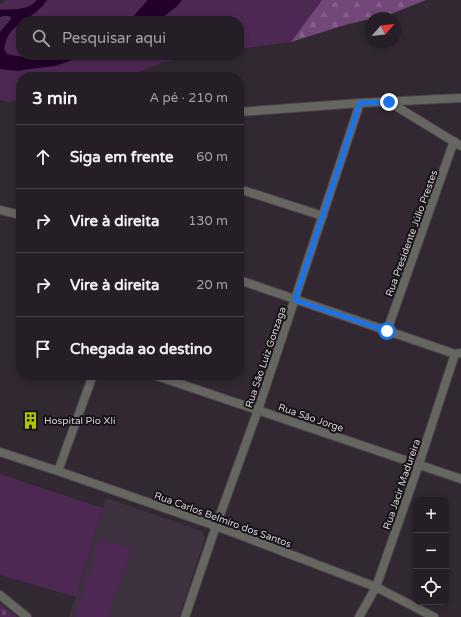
<!DOCTYPE html>
<html lang="pt">
<meta charset="utf-8">
<style>
:root{--surface:#251e26;--page:#2d272e;--text:#f1f3f6;--muted:#a3a2a7;--line:#423c43}
body{margin:0;font-family:"Varela Round",sans-serif;background:var(--page);color:var(--text)}
.controls{position:absolute;right:12px;bottom:12px;display:grid;overflow:hidden;border-radius:8px;box-shadow:0 2px 6px #0003}
.controls button{width:36px;height:36px;display:grid;place-items:center;padding:0;border:0;border-bottom:1px solid var(--line);background:var(--surface);color:var(--text);font:20px sans-serif}
.compass{position:absolute;left:365px;top:12px;width:36px;height:36px;border-radius:50%;background:var(--surface);box-shadow:0 2px 6px #0003;rotate:62deg}
.stop{position:absolute;width:12px;height:12px;margin:-9px;border:3px solid #1a73e8;border-radius:50%;background:#fff}
.stop.end{background:#1a73e8;border-color:#fff;box-shadow:0 1px 4px #0008}
.list{margin:0;padding:0;list-style:none}
h2{display:flex;justify-content:space-between;align-items:center;height:52px;margin:0;padding:0 16px;font-size:17px}
h2 small{font-size:13px;font-weight:400;color:var(--muted)}
.list li{display:grid;grid-template-columns:26px 1fr auto;gap:12px;align-items:center;box-sizing:border-box;height:64px;padding:0 16px;border-top:1px solid var(--line)}
.list b{display:block;font-size:15px;white-space:nowrap}
.list em{font-size:13px;font-style:normal;color:var(--muted)}
.icon{flex:none;width:22px;height:22px;fill:none;stroke:currentColor;stroke-width:2;stroke-linecap:round;stroke-linejoin:round}
.map{position:relative;flex:none;width:461px;height:617px;overflow:hidden}
.search{position:absolute;background:var(--surface);box-shadow:0 2px 6px #0003;left:16px;top:16px;width:228px;height:44px;display:flex;align-items:center;gap:10px;box-sizing:border-box;padding:0 14px;border-radius:16px;color:var(--muted);font-size:15px}
.panel{position:absolute;background:var(--surface);box-shadow:0 2px 6px #0003;left:16px;top:72px;width:228px;height:308px;border-radius:16px}
.map>svg:first-child{display:block}
</style>
<div class="map">
<svg width="461" height="617" viewBox="0 0 461 617">
<defs>
<pattern id="forest-firs" width="22" height="20" patternUnits="userSpaceOnUse"><rect width="22" height="20" fill="#73477a"/><path d="M5 1l3.5 6h-7zM16 11l3.5 6h-7z" fill="#86608c"/></pattern>
<pattern id="cemetery-stones" width="16" height="16" patternUnits="userSpaceOnUse"><rect width="16" height="16" fill="#4c2852"/><path d="M2 7V4a2 2 0 0 1 4 0v3zM10 15v-3a2 2 0 0 1 4 0v3z" fill="#65466a"/></pattern>
</defs>
<rect width="100%" height="100%" fill="#312832"/>
<!-- built -->
<path fill="#3e3140" d="M106 498 199 530 203 533 205 538 179 617H69L76 597Z"/>
<!-- grass -->
<path fill="#4c2852" d="M7 0H37C29 10 12 10 0 10V4Z
M47 0H148L129 21H23L45 3Z
M182 0H322L291 42 239 49V21H158L176 7Z
M5 15 11 17V19L0 32V17Z
M21 23V55H30L22 57 7 54 4 49C7 36 9 31 21 23Z
M89 55H197L161 63 127 77H21V100L8 102 0 100V69L18 71 29 69 55 66 78 58Z
M0 474 103 508 76 597 0 575Z
M100 538 131 549 108 617H75Z"/>
<!-- forest -->
<path fill="url(#forest-firs)" d="M322 0H426L391 14 345 25 291 42Z"/>
<!-- cemetery -->
<path fill="url(#cemetery-stones)" d="M0 603 17 617H0Z"/>
<!-- water -->
<path fill="#220029" d="M37 0H47C43 7 29 19 21 21V23C9 31 7 36 4 49L7 54 22 57 30 55H89L78 58 55 66 29 69 18 71 0 69V32L11 19V17C7 15 4 16 0 17V10C12 9 29 11 37 0Z
M148 0H182L176 7 158 21H129Z"/>
<g fill="none" stroke-linecap="round" stroke-linejoin="round">
<defs>
<path id="minor" d="M389 102 461 146
M239 112 360 103 461 98
M239 189 323 216
M0 210 21 215
M239 280 455 354 461 353
M387 331 454 141
M154 375 461 479
M0 452 58 471 216 526 376 587 434 617
M58 471 93 375
M0 595 27 617
M185 617 216 526 258 410 360 103
M359 617 376 587 419 464 455 354"/>
</defs>
<!-- minor casing -->
<use href="#minor" stroke="#4b434c" stroke-width="10"/>
<!-- minor -->
<use href="#minor" stroke="#656660" stroke-width="8"/>
</g>
<g fill="none" stroke-linecap="round" stroke-linejoin="round">
<!-- route -->
<path stroke="#1a73e8" stroke-width="5" d="M387 331 295 300 360 103 389 102"/>
</g>
<!-- icons -->
<defs>
<symbol id="building-bare" viewBox="-9 -9 18 18"><path d="M-4-6H4V6H1V3H-1V6H-4ZM-2.5-4.3h1.7v1.8h-1.7ZM.8-4.3h1.7v1.8H.8ZM-2.5-1h1.7V.8h-1.7ZM.8-1h1.7V.8H.8Z" fill="#b0c500" stroke="#161317" stroke-width="2.5" paint-order="stroke"/></symbol>
</defs>
<g fill-rule="evenodd">
<use href="#building-bare" x="18" y="408" width="25" height="25"/>
</g>
<g text-anchor="middle" stroke-width="4" stroke-linejoin="round" paint-order="stroke">
<!-- street labels -->
<g font-size="10" fill="#d6d0d6" stroke="#161317">
<text transform="translate(411 233) rotate(-70)" y="4">Rua Presidente Júlio Prestes</text>
<text transform="translate(265 357) rotate(-71)" y="4">Rua São Luiz Gonzaga</text>
<text transform="translate(311 417) rotate(19)" y="4">Rua São Jorge</text>
<text transform="translate(401 484) rotate(-71)" y="4">Rua Jacir Madureira</text>
<text transform="translate(223 519) rotate(20)" y="4">Rua Carlos Belmiro dos Santos</text>
</g>
<!-- poi labels -->
<g font-size="10" fill="#d6d0d6" stroke="#161317" text-anchor="start">
<text x="44" y="424">Hospital Pio XIi</text>
</g>
</g>
</svg>
<div class="controls">
<button>+</button>
<button>−</button>
<button><svg class="icon" aria-label="locate" viewBox="0 0 24 24"><circle cx="12" cy="12" r="6"/><path d="M12 2v4M12 18v4M2 12h4M18 12h4"/></svg></button>
</div>
<svg class="compass" viewBox="-18 -18 36 36"><path d="M0-13l5 13h-10z" fill="#e53935"/><path d="M0 13l5-13h-10z" fill="#a3a2a7"/></svg>
<div class="stop" style="left:387px;top:331px"></div>
<div class="stop end" style="left:389px;top:102px"></div>
<div class="search"><svg class="icon" aria-label="search" viewBox="0 0 24 24"><circle cx="10" cy="10" r="6"/><path d="M15 15l6 6"/></svg>Pesquisar aqui</div>
<section class="panel">
<h2>3 min<small>A pé · 210 m</small></h2>
<ul class="list">
<li><svg class="icon" aria-label="ahead" viewBox="0 0 24 24"><path d="M12 20V5M6 11l6-6 6 6"/></svg><div><b>Siga em frente</b></div><em>60 m</em></li>
<li><svg class="icon" aria-label="right" viewBox="0 0 24 24"><path d="M7 20v-9h11M14 6l5 5-5 5"/></svg><div><b>Vire à direita</b></div><em>130 m</em></li>
<li><svg class="icon" aria-label="right" viewBox="0 0 24 24"><path d="M7 20v-9h11M14 6l5 5-5 5"/></svg><div><b>Vire à direita</b></div><em>20 m</em></li>
<li><svg class="icon" aria-label="arrive" viewBox="0 0 24 24"><path d="M6 21V4h12l-3 4 3 4H6"/></svg><div><b>Chegada ao destino</b></div></li>
</ul>
</section>
</div>
